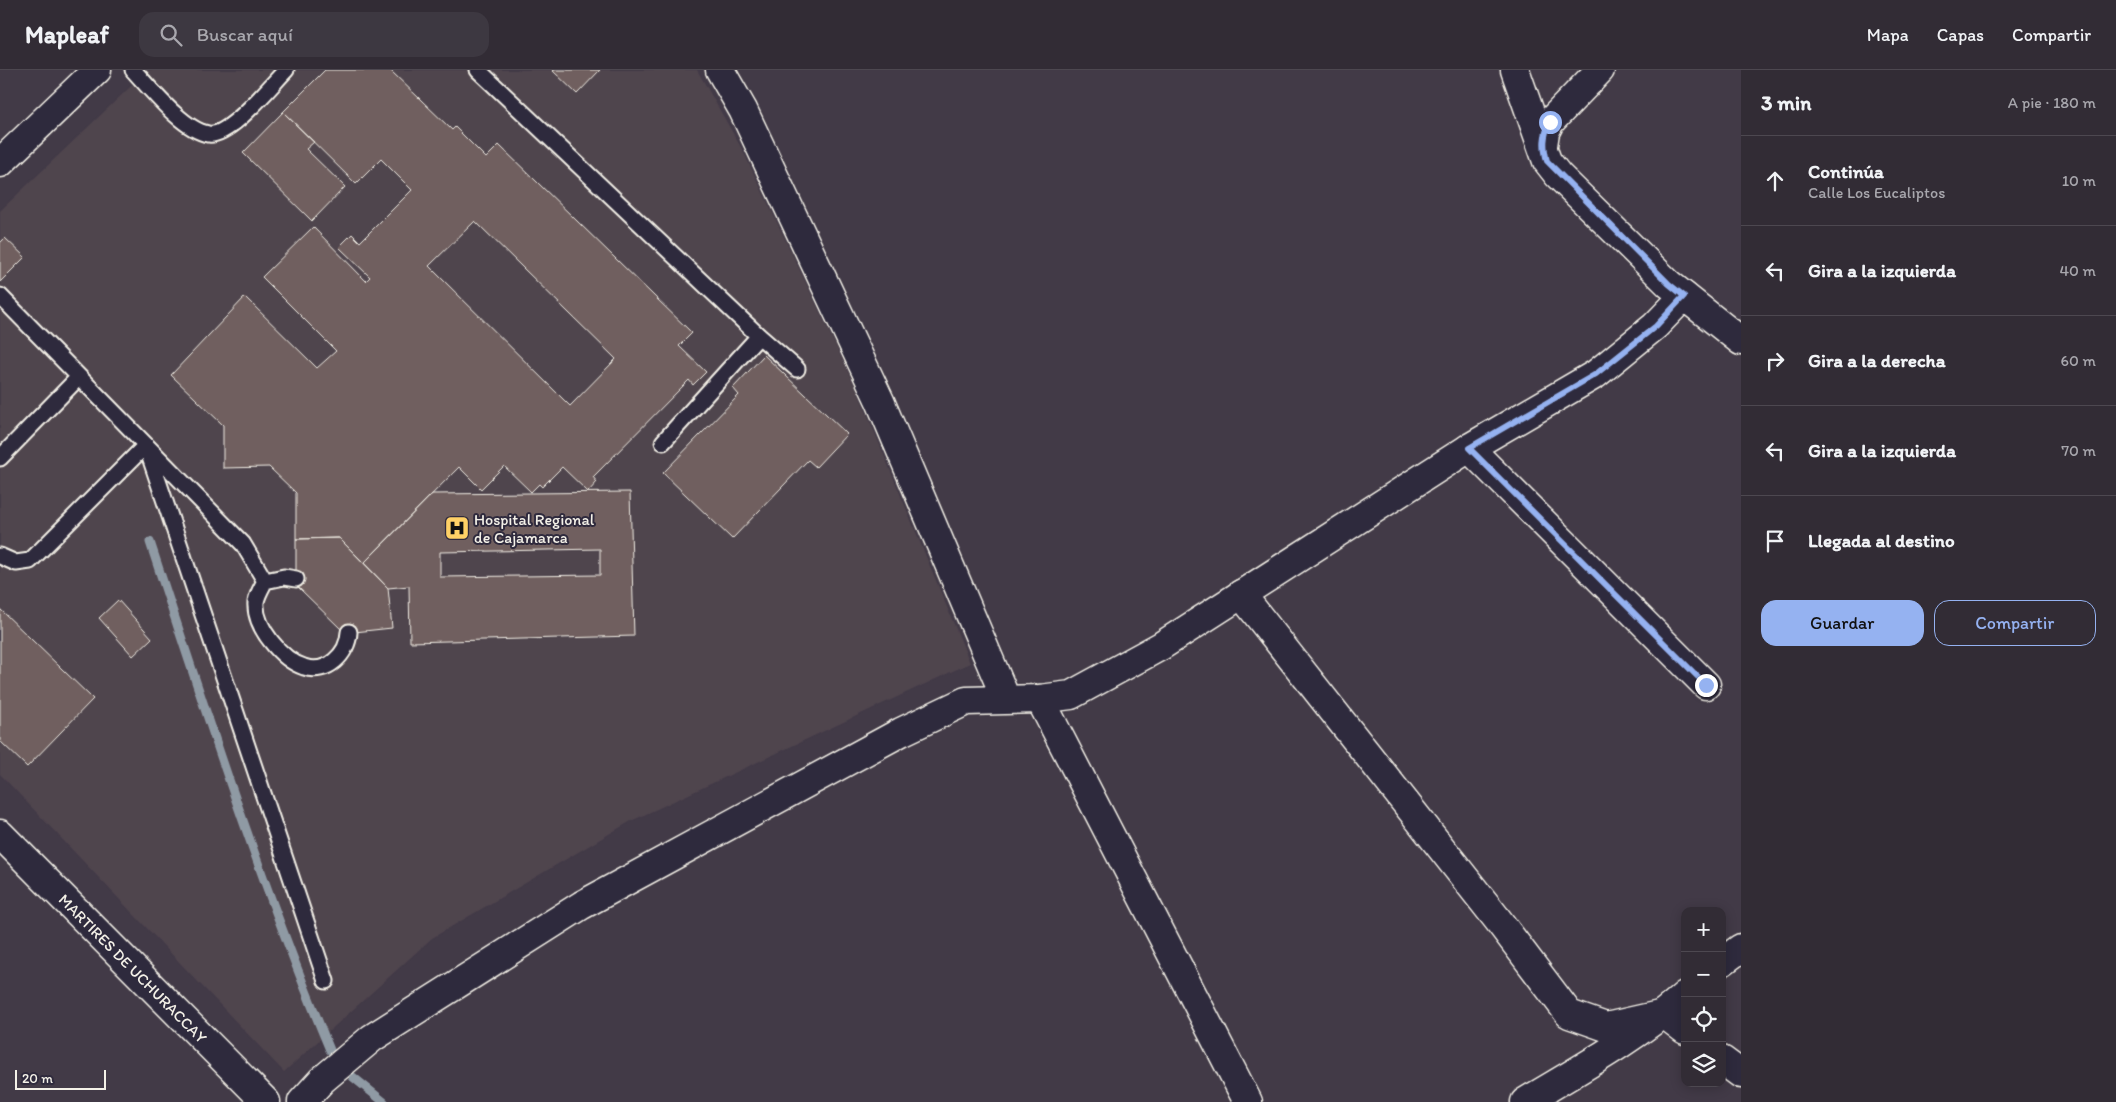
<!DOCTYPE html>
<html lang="es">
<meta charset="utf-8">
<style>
:root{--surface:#322c35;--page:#3d3841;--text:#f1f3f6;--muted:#a8a7ad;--line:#4d4850;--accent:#95b2f1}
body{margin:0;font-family:Itim,sans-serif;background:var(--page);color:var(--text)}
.controls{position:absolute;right:15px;bottom:15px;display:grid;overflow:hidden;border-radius:10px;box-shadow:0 2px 12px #0003}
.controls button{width:45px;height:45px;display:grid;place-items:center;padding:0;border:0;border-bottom:1px solid var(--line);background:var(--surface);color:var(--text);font:25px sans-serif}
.scale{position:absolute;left:15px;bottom:12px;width:91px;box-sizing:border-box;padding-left:5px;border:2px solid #f4f1e8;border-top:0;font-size:14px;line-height:18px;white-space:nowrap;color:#f4f1e8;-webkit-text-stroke:4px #2f2a3d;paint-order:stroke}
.stop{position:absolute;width:15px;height:15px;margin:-11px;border:4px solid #95b2f1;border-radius:50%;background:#fff}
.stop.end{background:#95b2f1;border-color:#fff;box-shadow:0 1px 5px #0008}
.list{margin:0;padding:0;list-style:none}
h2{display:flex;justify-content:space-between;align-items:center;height:65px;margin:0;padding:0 20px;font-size:21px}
h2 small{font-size:16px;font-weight:400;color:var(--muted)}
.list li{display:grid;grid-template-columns:32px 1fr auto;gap:15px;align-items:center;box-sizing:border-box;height:90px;padding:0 20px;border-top:1px solid var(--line)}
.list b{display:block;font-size:19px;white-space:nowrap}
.list p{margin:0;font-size:16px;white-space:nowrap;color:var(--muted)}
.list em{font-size:16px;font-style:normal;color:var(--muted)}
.actions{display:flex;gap:10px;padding:15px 20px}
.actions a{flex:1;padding:11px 0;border:1px solid var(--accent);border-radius:15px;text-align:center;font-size:18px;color:var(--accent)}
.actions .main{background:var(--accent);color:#111}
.icon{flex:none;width:28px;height:28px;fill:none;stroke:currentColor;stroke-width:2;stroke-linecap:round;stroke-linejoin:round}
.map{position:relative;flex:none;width:1741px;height:1032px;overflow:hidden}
header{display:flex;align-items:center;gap:30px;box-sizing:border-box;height:70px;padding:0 25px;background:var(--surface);border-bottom:1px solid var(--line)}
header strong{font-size:24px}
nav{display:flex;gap:28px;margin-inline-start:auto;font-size:18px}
.search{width:350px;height:45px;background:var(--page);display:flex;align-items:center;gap:12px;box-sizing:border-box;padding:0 18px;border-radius:15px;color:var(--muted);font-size:19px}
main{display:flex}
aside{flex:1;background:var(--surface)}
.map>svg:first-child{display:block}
</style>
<header>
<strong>Mapleaf</strong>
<div class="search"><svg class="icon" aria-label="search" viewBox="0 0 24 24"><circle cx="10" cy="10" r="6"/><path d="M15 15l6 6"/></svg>Buscar aquí</div>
<nav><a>Mapa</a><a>Capas</a><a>Compartir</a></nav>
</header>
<main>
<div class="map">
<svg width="1741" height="1032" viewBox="0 0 1741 1032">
<rect width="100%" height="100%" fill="#423a47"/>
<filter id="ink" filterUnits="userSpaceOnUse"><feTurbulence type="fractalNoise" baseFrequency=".02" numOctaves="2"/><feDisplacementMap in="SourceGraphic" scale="10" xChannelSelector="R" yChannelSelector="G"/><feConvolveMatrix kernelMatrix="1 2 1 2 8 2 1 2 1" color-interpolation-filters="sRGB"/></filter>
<g filter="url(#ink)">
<!-- built -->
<path fill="#50454e" d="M148 0H697L743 81 858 322 970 593 631 751 432 868 284 1002 0 704V141Z"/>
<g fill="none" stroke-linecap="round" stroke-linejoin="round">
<!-- stream -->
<path stroke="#8f9aa4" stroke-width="9" d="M150 472C206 642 261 815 330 980
M353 1007 384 1032"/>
</g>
<!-- building -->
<path fill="#705f5e" stroke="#f4f1e8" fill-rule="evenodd" d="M325 0H390L452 60 455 57 486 88 499 75 692 263 679 276 706 302 693 315 689 310 593 407 597 412 588 422 562 397 542 417 539 414 531 422 504 396 481 419 459 397 364 493 339 468 296 469V423L269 397 223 398V355L171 305 245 227 317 298 336 281 262 207 313 157 366 211 370 207 339 177 352 164 360 172 412 120 381 89 356 114 283 42ZM475 151 616 289 570 336 429 196Z
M552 0H600L577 24Z
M283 42 314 72 306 79 345 117 312 151 243 83Z
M5 168 25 187 0 212V173Z
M764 285 847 364 816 397 808 390 732 469 663 403 739 325 733 318Z
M630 422 634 566 410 572 409 516 388 518 364 493 432 424ZM600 479V505L440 507V482Z
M339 468 388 518 392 558 345 563 296 515V469Z
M118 530 152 568 133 586 99 548Z
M0 539 93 629 27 697 0 671Z"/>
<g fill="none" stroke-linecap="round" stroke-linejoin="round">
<defs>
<path id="lane" d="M133 0C150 18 183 60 208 64 229 68 271 15 286 0
M478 0 759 266 797 299
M0 226 243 474 265 511
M663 372 759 266
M0 388 79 307
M0 486 16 493 30 491 146 375 326 911
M296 509 284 507 265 511C262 517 257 525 256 532 254 557 282 590 304 597 327 605 348 584 349 562"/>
<g id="street">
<path d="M720 0 743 40 880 331 1006 629"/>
<path d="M1515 0 1547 91 1558 105 1669 214 1741 271"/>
<path d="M1543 75 1545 62 1550 52 1600 0"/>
<path d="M0 93 97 0"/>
<path d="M1469 378 1706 615"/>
<path d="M1241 524 1498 850 1569 944 1606 957 1664 944 1685 960"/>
<path d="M1040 629 1248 1032"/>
<path id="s1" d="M0 764 266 1032"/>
<path d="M1722 892 1741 878"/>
<path d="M1722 990 1741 1004"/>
<path d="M302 1032 322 1010 372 968 582 835 901 662 966 631 1040 629 1071 625 1161 576 1469 378 1596 304 1655 256 1684 226"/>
<path d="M1525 1032C1580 999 1637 968 1685 925"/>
</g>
</defs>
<!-- lane casing -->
<use href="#lane" stroke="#f4f1e8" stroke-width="19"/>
<!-- street casing -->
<use href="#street" stroke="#f4f1e8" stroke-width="31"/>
<!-- lane -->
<use href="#lane" stroke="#2f2a3d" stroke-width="15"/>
<!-- street -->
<use href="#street" stroke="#2f2a3d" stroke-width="28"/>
</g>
</g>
<g fill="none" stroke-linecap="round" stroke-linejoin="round" filter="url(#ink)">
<!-- route -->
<path stroke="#95b2f1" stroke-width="6" d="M1550 52C1543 66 1543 76 1547 91L1669 214 1684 226 1656 256 1596 304 1469 378 1706 615"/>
</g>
<!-- icons -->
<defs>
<symbol id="hospital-square" viewBox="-11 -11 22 22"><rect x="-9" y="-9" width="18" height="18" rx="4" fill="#ffd166" stroke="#2f2a3d"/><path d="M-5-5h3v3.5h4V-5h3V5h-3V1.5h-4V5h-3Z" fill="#111"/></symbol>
</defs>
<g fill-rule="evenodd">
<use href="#hospital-square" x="443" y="444" width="28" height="28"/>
</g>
<g text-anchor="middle" stroke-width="4" stroke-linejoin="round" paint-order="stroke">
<!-- poi labels -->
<g font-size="16" fill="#f4f1e8" stroke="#2f2a3d" text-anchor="start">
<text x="474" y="455">Hospital Regional<tspan x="474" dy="18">de Cajamarca</tspan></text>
</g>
<!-- street labels -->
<g font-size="16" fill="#f4f1e8" stroke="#2f2a3d">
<text dy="6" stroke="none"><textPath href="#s1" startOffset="189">MARTIRES DE UCHURACCAY</textPath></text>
</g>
</g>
</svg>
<div class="controls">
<button>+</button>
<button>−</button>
<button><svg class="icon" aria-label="locate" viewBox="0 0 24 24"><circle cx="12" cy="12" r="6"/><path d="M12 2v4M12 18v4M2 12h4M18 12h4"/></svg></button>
<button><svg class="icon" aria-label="layers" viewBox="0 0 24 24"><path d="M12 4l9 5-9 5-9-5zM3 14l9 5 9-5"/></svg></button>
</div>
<div class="scale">20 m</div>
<div class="stop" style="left:1550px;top:52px"></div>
<div class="stop end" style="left:1706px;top:615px"></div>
</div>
<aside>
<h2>3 min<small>A pie · 180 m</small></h2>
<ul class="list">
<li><svg class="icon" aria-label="ahead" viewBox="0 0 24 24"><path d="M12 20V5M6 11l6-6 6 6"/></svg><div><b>Continúa</b><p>Calle Los Eucaliptos</p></div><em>10 m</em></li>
<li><svg class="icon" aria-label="left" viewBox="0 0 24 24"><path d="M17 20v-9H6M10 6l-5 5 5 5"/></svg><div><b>Gira a la izquierda</b></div><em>40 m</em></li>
<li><svg class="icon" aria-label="right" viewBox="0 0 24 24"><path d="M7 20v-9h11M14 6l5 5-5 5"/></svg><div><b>Gira a la derecha</b></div><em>60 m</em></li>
<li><svg class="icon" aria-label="left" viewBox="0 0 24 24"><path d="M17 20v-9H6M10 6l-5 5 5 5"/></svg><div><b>Gira a la izquierda</b></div><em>70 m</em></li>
<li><svg class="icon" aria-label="arrive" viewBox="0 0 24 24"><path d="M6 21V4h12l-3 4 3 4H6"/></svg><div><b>Llegada al destino</b></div></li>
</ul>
<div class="actions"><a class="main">Guardar</a><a>Compartir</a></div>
</aside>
</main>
